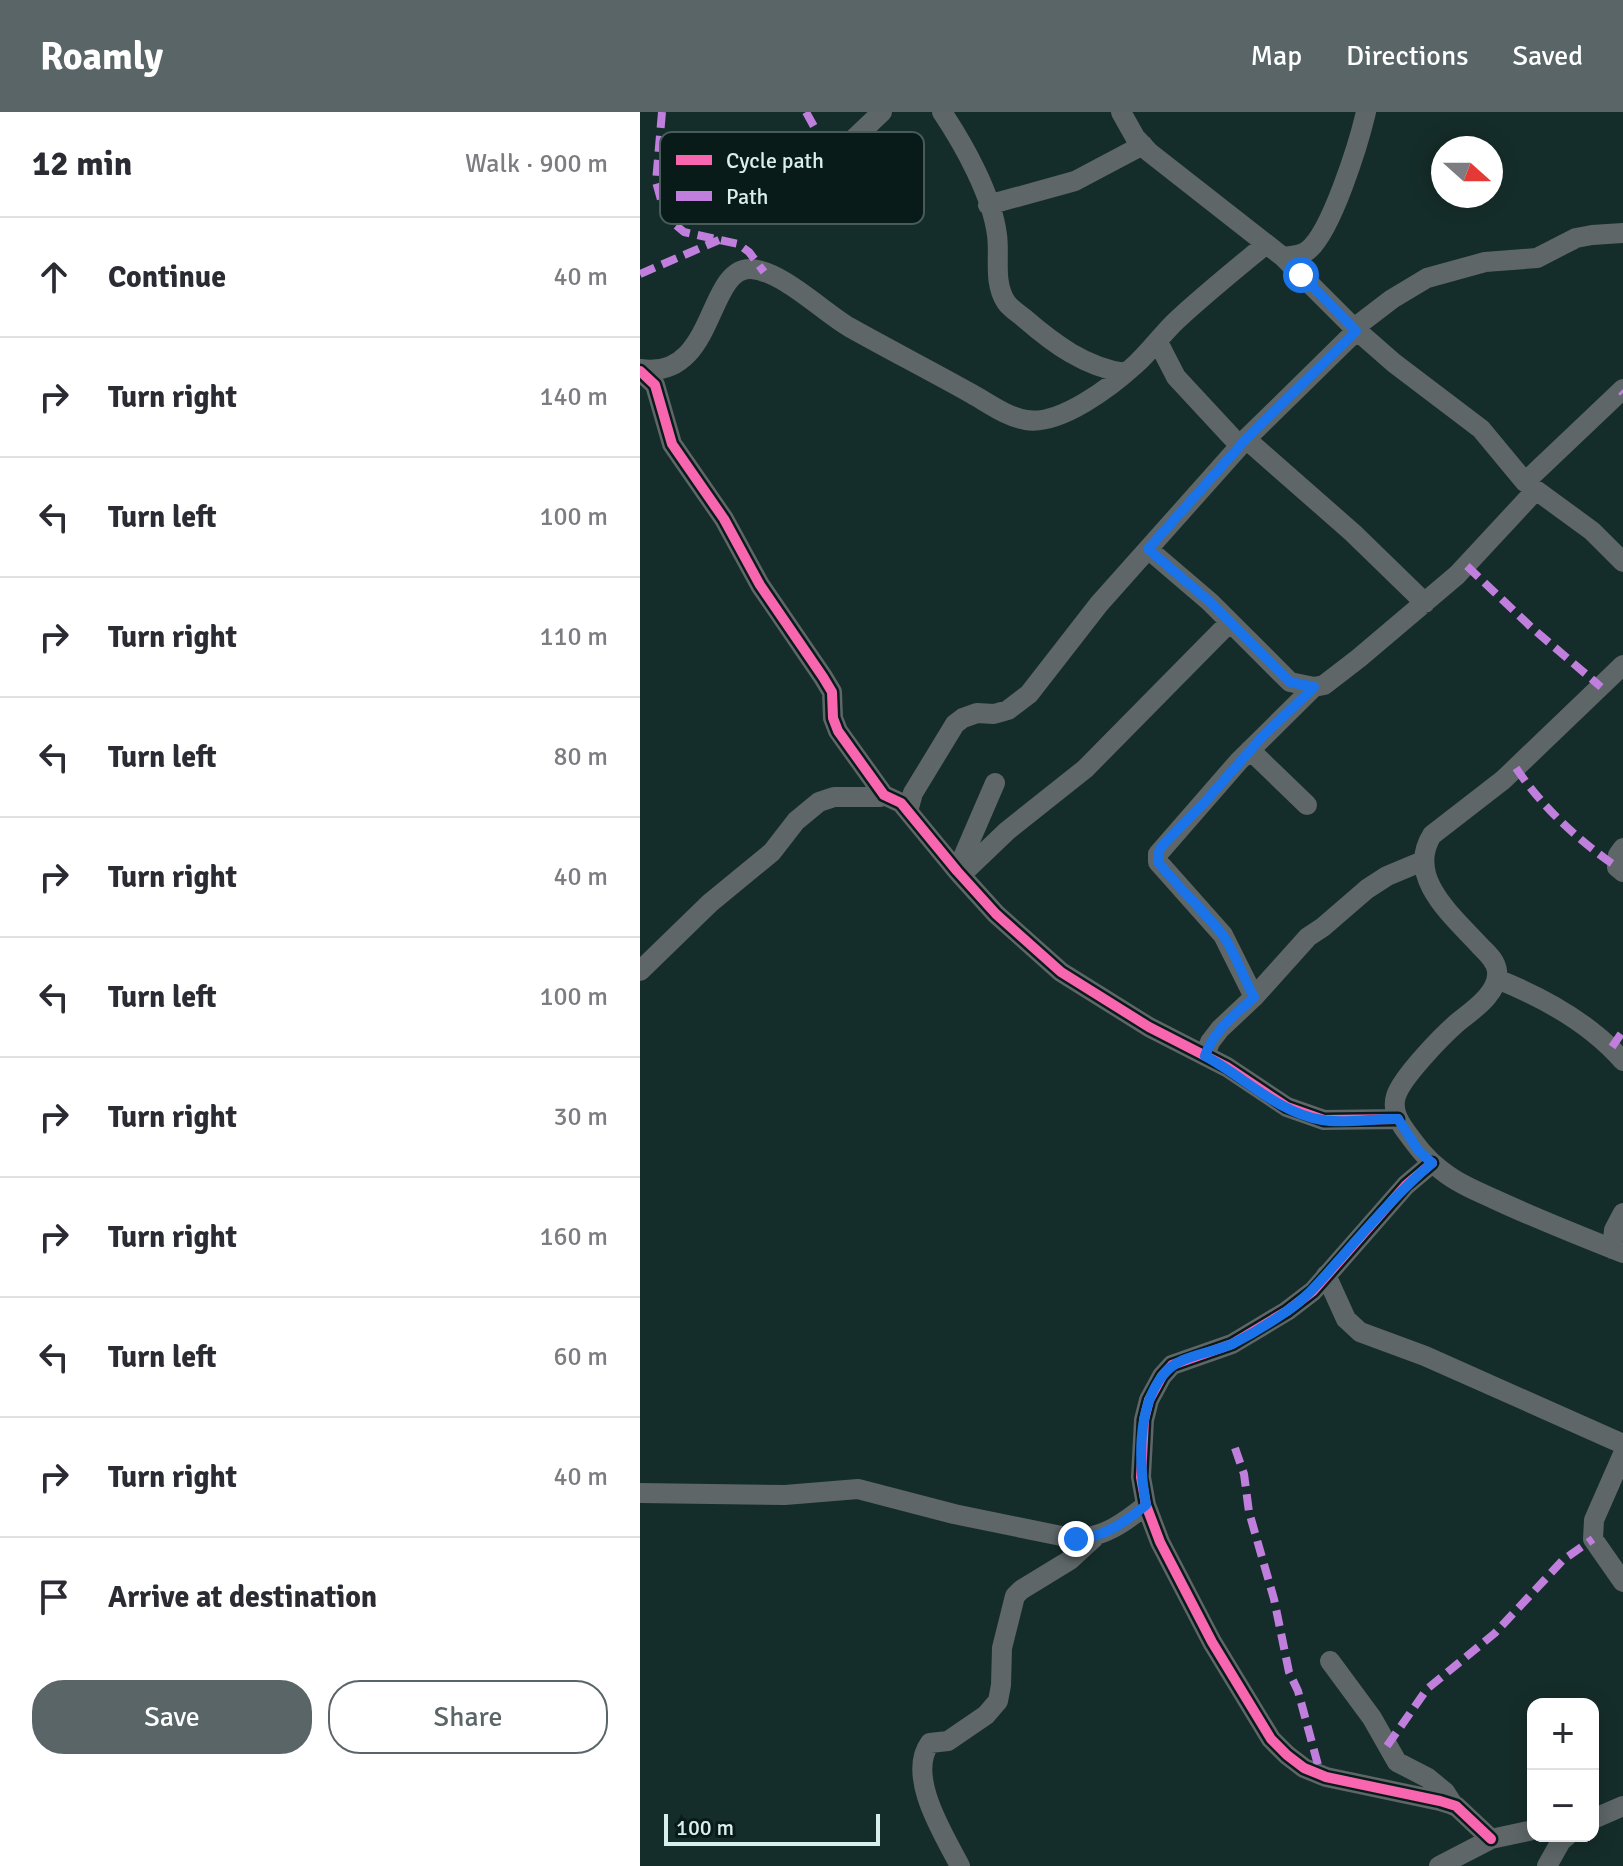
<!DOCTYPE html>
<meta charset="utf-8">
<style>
:root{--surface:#fff;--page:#f2f2f3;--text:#2b2b33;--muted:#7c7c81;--line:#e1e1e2;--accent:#5a6567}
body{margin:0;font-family:Signika,sans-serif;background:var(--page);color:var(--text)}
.controls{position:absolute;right:24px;bottom:24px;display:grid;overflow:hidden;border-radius:16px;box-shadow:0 4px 20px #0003}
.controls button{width:72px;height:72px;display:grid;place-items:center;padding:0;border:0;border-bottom:2px solid var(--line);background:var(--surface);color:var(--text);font:40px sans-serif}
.compass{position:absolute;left:791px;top:24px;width:72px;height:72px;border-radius:50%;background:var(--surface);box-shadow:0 4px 20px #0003;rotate:111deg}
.scale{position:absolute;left:24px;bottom:20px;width:216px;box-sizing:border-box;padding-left:8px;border:4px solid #d9efeb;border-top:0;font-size:22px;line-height:28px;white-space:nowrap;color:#d9efeb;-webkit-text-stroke:6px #091b19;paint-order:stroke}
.stop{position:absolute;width:24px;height:24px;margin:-18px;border:6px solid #1a73e8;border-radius:50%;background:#fff}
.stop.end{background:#1a73e8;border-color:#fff;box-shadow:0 2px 8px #0008}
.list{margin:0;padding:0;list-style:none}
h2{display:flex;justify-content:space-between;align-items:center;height:104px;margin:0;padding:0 32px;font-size:34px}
h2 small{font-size:26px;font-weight:400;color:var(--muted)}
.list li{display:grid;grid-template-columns:52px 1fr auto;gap:24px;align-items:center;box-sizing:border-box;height:120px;padding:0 32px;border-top:2px solid var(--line)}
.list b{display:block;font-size:30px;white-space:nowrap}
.list em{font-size:26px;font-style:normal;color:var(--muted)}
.actions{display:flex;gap:16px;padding:24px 32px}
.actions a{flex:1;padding:18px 0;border:2px solid var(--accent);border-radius:32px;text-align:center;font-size:28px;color:var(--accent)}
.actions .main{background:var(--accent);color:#fff}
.icon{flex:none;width:44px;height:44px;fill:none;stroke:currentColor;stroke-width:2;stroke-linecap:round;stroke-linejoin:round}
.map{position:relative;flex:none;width:983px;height:1754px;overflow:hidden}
header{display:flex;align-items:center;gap:48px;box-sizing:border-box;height:112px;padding:0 40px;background:var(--accent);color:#fff}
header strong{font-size:38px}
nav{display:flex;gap:44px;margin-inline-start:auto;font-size:28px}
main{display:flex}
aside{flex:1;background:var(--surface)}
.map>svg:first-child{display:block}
</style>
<header>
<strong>Roamly</strong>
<nav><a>Map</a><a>Directions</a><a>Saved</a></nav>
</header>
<main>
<aside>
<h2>12 min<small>Walk · 900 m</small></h2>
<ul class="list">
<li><svg class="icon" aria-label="ahead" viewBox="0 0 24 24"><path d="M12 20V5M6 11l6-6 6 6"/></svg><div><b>Continue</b></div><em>40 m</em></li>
<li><svg class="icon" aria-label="right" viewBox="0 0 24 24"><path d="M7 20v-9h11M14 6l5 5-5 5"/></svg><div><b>Turn right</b></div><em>140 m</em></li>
<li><svg class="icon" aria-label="left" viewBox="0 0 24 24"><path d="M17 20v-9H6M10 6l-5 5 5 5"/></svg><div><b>Turn left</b></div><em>100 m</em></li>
<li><svg class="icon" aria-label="right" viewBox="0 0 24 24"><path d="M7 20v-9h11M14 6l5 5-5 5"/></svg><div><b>Turn right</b></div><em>110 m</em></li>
<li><svg class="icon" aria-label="left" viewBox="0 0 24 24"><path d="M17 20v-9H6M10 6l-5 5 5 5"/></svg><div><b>Turn left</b></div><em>80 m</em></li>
<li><svg class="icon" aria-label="right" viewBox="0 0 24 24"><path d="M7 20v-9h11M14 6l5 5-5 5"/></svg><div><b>Turn right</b></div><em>40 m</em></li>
<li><svg class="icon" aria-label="left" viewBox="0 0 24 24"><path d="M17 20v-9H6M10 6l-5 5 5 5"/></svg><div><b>Turn left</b></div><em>100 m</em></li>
<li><svg class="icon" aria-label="right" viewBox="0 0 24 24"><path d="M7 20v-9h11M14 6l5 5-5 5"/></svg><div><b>Turn right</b></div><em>30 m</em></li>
<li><svg class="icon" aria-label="right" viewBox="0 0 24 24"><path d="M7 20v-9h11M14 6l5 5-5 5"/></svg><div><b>Turn right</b></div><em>160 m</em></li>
<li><svg class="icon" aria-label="left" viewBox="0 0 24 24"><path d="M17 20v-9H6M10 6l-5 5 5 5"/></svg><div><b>Turn left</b></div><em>60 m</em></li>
<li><svg class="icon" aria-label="right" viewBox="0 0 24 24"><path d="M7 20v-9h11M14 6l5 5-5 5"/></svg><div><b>Turn right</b></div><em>40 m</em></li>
<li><svg class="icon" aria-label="arrive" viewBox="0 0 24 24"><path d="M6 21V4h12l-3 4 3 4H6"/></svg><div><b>Arrive at destination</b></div></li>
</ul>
<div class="actions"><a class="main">Save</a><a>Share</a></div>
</aside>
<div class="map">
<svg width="983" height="1754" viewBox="0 0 983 1754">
<rect width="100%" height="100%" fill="#152d2a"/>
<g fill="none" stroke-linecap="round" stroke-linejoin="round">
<!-- minor -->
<path stroke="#5e6667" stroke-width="20" d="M302 0C324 33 352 83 357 123 360 145 353 170 366 190 370 196 378 201 384 206 414 232 445 255 485 261
M481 0 495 25 509 40 643 145 714 216 754 251 841 317 885 370 952 419 983 450
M133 85 149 84 159 79 242 0
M348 93 435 69 503 33
M643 145C651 144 660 144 667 139 691 122 719 30 726 0
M714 216 752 187 787 166 845 150 897 146 936 126 952 123 983 121
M518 230 536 265 600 334
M0 257C76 269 66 155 111 157 142 159 182 199 209 215 250 238 291 259 332 282 348 291 367 305 386 308 420 314 472 274 496 252 511 238 523 221 537 208 565 182 596 157 625 133
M0 259 15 273 32 332 84 407 120 473 183 565 192 580 193 606 198 619 244 683 261 691 317 759 356 802 421 860 509 915 587 955 647 995 684 1008 758 1007
M606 327 713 421 785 491
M885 370 983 277
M508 437 570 490 650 570 674 575 684 573 719 546 817 463 896 378
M983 553 863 668 792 723C765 766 814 805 841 835 848 842 856 849 857 859 859 881 833 898 818 910 802 924 762 965 756 984 752 997 758 1008 765 1018 776 1033 786 1047 801 1058 817 1071 836 1079 854 1087 897 1107 940 1124 983 1141
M610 638 667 693
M268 699 273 681 315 612 323 606 337 601 354 602 368 598 389 582 459 492 606 327 716 219
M983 736 978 743 977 755 983 760
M317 759 355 671
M321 763 367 719 445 657 590 510
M0 859 70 791 132 740 156 709 179 690 194 685H240L244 683
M857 867C902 885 951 912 983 949
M614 885 583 823 527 760 518 750V742L599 649 674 575
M565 944 570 930 580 917 614 885 668 825 683 815 727 777 747 764 783 749
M792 1051 766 1073 673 1179 647 1199 592 1232 532 1253 522 1264 509 1288 504 1308 501 1365 506 1393 520 1430 572 1530 631 1627 647 1643 664 1656 686 1665 800 1689 816 1694 851 1727
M972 1137 974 1118 983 1101
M686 1163 706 1207 720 1220 785 1244 983 1332
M983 1342 954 1408 953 1427 983 1470
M0 1381 145 1383 218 1377 314 1402 436 1427C464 1425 484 1411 506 1393
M690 1549 732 1606 757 1650 788 1666 805 1680 814 1694
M953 1707 983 1694
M320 1754C304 1723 266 1664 290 1631L308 1629 346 1603 358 1589 361 1573 362 1536 375 1484 381 1478 430 1448 454 1426
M799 1754 851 1727 893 1718
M907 1754 921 1729 927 1724"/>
<!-- quiet -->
<path stroke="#c07fdc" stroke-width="8" stroke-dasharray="16 8" stroke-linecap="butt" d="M22 0 16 70 26 105 44 120 98 132 109 140 124 160
M166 0 192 47
M0 162 79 128
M981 279 983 281
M827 454 892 516 961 575
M876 656C903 696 938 728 977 755
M972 935 983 919
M595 1336 604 1362 609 1400 634 1487 649 1560 658 1579 681 1664
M747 1634 787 1577 855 1521 923 1448 953 1427"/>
<defs>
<path id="cycleway" d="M0 259 15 273 32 332 84 407 120 473 183 565 192 580 193 606 198 619 244 683 261 691 317 759 356 802 421 860 509 915 587 955 647 995 684 1008 758 1007
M792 1051 766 1073 673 1179 647 1199 592 1232 532 1253 522 1264 509 1288 504 1308 501 1365 506 1393 520 1430 572 1530 631 1627 647 1643 664 1656 686 1665 800 1689 816 1694 851 1727"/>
</defs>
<!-- cycleway casing -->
<use href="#cycleway" stroke="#091b19" stroke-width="15"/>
<!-- cycleway -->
<use href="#cycleway" stroke="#f766af" stroke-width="10"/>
</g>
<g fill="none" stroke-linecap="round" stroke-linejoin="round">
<!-- route -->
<path stroke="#1a73e8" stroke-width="10" d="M436 1427C464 1425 484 1411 506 1393 499 1353 496 1297 523 1263 539 1242 572 1242 594 1231 612 1222 630 1211 647 1199 668 1185 682 1167 699 1148 729 1114 758 1080 792 1051L778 1038 758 1007C733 1006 705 1012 682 1008 638 1001 603 964 565 944 574 918 595 903 614 885 602 864 596 841 582 822 562 797 538 775 518 750V742L521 735 563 692 622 625 674 575 650 570 570 490 508 437 606 327 716 219 661 163"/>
</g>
<!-- legend -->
<rect x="20" y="20" width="264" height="92" rx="12" fill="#091b19" stroke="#475b58" stroke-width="2"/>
<rect x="36" y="43" width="36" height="10" fill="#f766af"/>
<rect x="36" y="79" width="36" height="10" fill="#c07fdc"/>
<g font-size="22" fill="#d9efeb">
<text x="86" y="56">Cycle path</text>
<text x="86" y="92">Path</text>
</g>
</svg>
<div class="controls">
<button>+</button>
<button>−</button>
</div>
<svg class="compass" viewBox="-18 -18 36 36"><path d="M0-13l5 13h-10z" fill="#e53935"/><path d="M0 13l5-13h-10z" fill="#7c7c81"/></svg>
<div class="scale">100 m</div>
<div class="stop" style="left:661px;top:163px"></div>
<div class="stop end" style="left:436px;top:1427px"></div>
</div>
</main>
